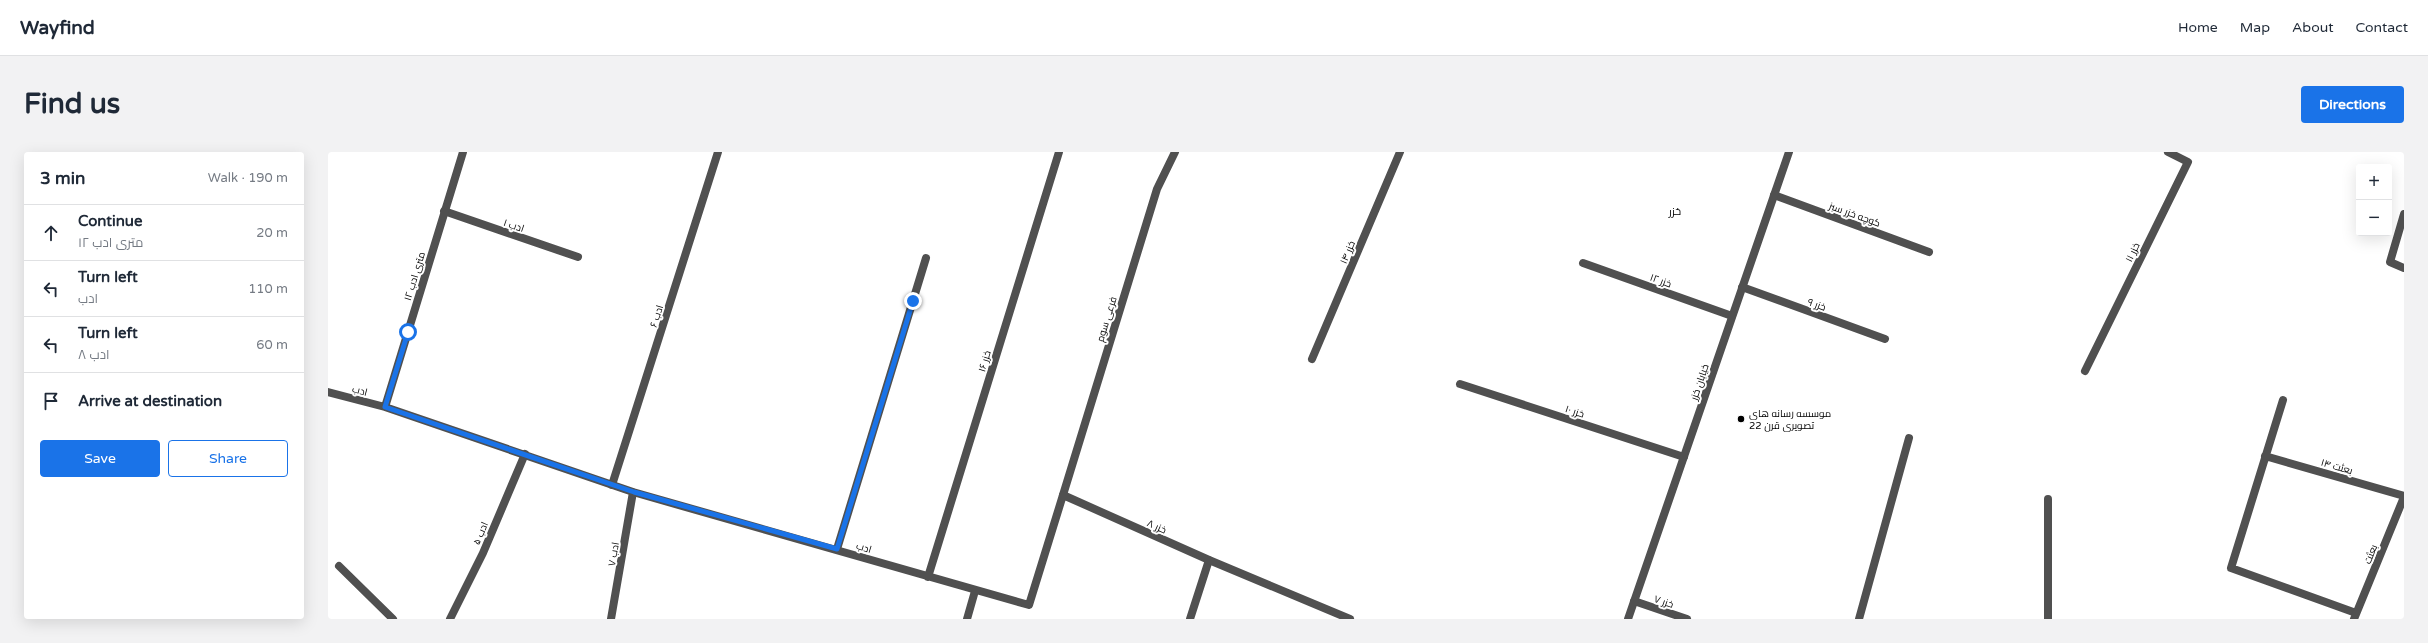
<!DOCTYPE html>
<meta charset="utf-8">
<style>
:root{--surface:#fff;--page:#f2f2f3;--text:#1f2937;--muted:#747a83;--line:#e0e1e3;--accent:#1a73e8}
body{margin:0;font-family:"Varela Round",Cairo,sans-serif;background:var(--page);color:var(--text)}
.controls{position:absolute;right:12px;top:12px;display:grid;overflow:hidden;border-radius:4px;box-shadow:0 4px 16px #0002}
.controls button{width:36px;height:36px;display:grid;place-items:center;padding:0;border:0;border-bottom:1px solid var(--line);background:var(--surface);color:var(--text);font:20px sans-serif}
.stop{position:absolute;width:12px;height:12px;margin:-9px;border:3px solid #1a73e8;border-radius:50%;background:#fff}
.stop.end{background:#1a73e8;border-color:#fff;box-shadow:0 1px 4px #0008}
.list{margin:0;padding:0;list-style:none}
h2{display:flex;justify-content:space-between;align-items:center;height:52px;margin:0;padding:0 16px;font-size:17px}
h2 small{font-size:13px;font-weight:400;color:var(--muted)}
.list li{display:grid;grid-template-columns:26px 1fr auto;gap:12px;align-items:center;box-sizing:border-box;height:56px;padding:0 16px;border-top:1px solid var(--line)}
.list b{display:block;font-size:15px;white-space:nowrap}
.list p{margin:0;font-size:13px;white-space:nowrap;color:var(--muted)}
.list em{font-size:13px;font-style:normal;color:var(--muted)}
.actions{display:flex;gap:8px;padding:12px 16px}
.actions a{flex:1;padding:9px 0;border:1px solid var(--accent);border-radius:4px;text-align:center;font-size:14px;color:var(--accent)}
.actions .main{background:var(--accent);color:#fff}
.icon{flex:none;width:22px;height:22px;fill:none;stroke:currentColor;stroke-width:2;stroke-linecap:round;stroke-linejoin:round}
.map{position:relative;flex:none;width:2076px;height:467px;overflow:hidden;border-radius:4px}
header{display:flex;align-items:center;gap:24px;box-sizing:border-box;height:56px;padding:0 20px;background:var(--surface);border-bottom:1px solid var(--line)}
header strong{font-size:19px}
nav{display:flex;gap:22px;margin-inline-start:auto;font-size:14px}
.intro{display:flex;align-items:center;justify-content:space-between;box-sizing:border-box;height:96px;padding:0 24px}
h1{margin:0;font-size:28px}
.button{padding:10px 18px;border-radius:4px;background:var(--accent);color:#fff;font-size:14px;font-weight:700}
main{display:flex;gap:24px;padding:0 24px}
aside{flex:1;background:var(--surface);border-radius:4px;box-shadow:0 4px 16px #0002}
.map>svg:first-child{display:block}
</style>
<header>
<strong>Wayfind</strong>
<nav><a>Home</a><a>Map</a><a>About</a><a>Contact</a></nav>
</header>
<div class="intro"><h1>Find us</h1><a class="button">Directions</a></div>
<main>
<aside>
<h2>3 min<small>Walk · 190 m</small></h2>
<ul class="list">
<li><svg class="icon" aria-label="ahead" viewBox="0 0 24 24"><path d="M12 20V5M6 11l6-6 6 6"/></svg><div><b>Continue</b><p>۱۲ متری ادب</p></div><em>20 m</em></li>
<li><svg class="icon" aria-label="left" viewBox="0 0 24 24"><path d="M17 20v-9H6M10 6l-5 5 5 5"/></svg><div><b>Turn left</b><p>ادب</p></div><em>110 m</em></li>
<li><svg class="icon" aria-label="left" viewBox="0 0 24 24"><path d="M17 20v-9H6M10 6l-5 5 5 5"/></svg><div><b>Turn left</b><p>ادب ۸</p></div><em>60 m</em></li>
<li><svg class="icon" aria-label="arrive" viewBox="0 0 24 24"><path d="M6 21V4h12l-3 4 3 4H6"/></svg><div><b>Arrive at destination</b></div></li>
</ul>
<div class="actions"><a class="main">Save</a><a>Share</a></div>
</aside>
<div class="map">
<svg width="2076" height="467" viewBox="0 0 2076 467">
<rect width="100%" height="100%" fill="#fff"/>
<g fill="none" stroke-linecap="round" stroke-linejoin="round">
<!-- service -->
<path stroke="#505050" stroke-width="8" d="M1446 43 1601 100
M116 59 250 105
M2076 62 2062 110 2076 116
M1255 111 1404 164
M1414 135 1557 187
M984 207 1072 0
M1757 219 1860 10 1840 0
M1132 232 1356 305
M1955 248 1903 416 2028 461
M1937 304 2076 344
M284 333 390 0
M735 343 829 37 847 0
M1720 347V467
M509 397 598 106
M11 414 65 467
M122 467 155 401 197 302
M862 467 881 408
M1531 467 1581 286"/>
<!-- minor -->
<path stroke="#505050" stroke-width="8" d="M0 240 57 255 305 340 701 453 735 343 881 408 1022 467
M57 255 135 0
M600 425 731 0
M1306 449 1359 467
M283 467 305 340
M639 467 647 439
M2026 467 2076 345"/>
<!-- tertiary -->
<path stroke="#505050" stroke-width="8" d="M1300 467 1461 0"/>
</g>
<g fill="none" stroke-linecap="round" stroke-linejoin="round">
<!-- route -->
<path stroke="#1a73e8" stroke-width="5" d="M80 180 57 255 306 340 509 397 585 149"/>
</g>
<!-- markers -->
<circle fill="#000" stroke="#fff" stroke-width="1.5" cx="1413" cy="267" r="4"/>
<g text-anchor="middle" stroke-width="4" stroke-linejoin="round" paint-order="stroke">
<!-- street labels -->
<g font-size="10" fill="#000" stroke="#fff">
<text transform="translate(1527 62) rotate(20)" y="4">کوچه خزر سبز</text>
<text transform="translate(186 73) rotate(19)" y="4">ادب ۱</text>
<text transform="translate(1019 100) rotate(-67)" y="4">خزر ۱۴</text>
<text transform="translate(1804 100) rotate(-64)" y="4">خزر ۱۱</text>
<text transform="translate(86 124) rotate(-73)" y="4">۱۲ متری ادب</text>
<text transform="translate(1333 128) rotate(20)" y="4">خزر ۱۲</text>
<text transform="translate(1489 152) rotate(20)" y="4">خزر ۹</text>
<text transform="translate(328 164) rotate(-72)" y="4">ادب ۶</text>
<text transform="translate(778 167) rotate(-73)" y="4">فرعی سوم</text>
<text transform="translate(656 209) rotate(-73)" y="4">خزر ۱۶</text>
<text transform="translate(1371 230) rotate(-71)" y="4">خیابان خزر</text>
<text transform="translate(32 238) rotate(15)" y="4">ادب</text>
<text transform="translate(1247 259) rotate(18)" y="4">خزر ۱۰</text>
<text transform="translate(2009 314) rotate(16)" y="4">بعثت ۱۴</text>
<text transform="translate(829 374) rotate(24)" y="4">خزر ۸</text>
<text transform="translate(152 381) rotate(-67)" y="4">ادب ۵</text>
<text transform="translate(536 395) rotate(17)" y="4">ادب</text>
<text transform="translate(285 402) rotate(-80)" y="4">ادب ۷</text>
<text transform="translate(2042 402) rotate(-68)" y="4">بعثت</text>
<text transform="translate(1336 449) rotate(19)" y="4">خزر ۷</text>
</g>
<!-- poi labels -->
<g font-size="10" fill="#000" stroke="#fff" text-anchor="start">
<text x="1421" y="265">موسسه رسانه های<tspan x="1421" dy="12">تصویری قرن 22</tspan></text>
</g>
<!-- neighbourhood labels -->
<g font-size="11" fill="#000" stroke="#fff">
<text x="1347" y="63">خزر</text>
</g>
</g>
</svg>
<div class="controls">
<button>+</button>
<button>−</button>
</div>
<div class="stop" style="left:80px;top:180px"></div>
<div class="stop end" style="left:585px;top:149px"></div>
</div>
</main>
